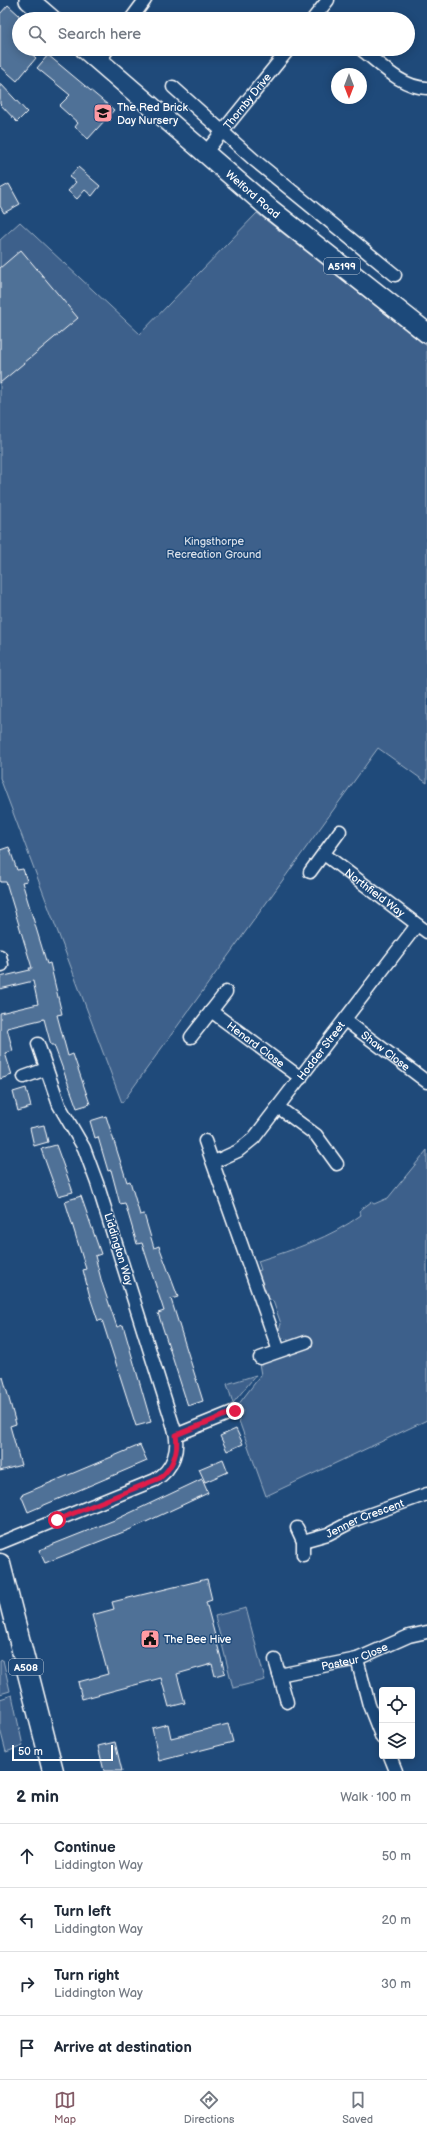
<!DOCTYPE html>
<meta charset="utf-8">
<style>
:root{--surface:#fff;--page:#f6f6f7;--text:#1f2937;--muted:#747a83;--line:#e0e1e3;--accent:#845c67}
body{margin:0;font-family:"Balsamiq Sans",sans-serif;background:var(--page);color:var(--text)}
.controls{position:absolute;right:12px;bottom:12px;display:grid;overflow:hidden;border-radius:4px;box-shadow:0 2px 10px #0003}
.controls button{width:36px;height:36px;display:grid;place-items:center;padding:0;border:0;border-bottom:1px solid var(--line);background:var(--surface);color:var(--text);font:20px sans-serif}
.compass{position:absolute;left:331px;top:68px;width:36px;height:36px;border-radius:50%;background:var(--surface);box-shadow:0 2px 10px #0003;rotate:180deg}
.scale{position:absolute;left:12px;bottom:10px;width:101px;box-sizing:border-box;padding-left:4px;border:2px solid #fff;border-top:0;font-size:11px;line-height:14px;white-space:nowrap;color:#fff;-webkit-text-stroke:3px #1f4a7a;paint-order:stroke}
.stop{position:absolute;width:12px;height:12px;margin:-9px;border:3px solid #e11d48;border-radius:50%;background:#fff}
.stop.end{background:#e11d48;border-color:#fff;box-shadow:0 1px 4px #0008}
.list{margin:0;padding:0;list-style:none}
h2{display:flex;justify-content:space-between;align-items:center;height:52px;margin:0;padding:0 16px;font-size:17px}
h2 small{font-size:13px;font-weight:400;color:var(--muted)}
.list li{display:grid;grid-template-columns:26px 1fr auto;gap:12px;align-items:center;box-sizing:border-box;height:64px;padding:0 16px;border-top:1px solid var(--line)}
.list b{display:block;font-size:15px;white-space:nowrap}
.list p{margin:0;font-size:13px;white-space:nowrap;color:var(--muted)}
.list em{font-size:13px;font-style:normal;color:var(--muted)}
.icon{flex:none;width:22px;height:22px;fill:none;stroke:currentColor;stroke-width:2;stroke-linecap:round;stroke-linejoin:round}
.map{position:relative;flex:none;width:427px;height:1771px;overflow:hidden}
.search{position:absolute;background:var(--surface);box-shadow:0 2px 10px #0003;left:12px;right:12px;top:12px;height:44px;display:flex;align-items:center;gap:10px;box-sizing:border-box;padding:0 14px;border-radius:22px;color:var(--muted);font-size:15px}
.sheet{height:308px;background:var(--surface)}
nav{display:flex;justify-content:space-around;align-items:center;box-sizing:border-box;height:56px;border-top:1px solid var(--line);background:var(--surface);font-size:11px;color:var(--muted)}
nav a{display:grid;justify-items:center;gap:2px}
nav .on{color:var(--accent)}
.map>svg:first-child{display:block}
</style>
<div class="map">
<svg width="427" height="1771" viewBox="0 0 427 1771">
<rect width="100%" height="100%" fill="#1f4a7a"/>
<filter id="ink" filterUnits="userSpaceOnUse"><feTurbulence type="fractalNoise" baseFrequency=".025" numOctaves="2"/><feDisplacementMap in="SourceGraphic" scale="8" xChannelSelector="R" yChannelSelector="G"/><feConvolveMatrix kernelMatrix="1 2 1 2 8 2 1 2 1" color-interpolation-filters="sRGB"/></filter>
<g filter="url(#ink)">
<!-- green -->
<path fill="#3c618b" stroke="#9eb0c5" d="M257 213 427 346V783L378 748 122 1103 0 778V240L20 222 140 334Z
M427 1150V1420L266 1496 234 1407 238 1405 261 1375 259 1363 310 1346 307 1337 290 1341 281 1337 278 1332 281 1324 273 1301 266 1298 257 1271 261 1270 258 1261C295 1249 330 1238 361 1215L359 1211 371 1202 374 1204 388 1198Z
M256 1375 233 1403 227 1384Z
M246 1608 265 1680 233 1688 215 1616Z
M3 1660 10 1691 0 1694V1661Z
M12 1695 23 1746 6 1752 0 1729V1699Z"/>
<!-- building -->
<path fill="#507197" stroke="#fff" d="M8 5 19 15V34L14 39 19 43V49H26L36 58 17 81 0 66V14Z
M48 55 114 110 88 139 75 127 78 123 59 106 70 95 37 68Z
M0 83 27 112 17 122 0 104Z
M78 167 100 186 92 196 85 190 77 199 68 191 76 182 69 177Z
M9 184 20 204 4 213 0 206V189Z
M21 250 78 318 0 383V268Z
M9 847 17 870 23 869 27 881 22 882 47 964 50 963 62 1014 57 1015 68 1056 73 1054 90 1104 77 1108 54 1045H51L44 1019 7 1028 13 1051 5 1053 12 1075 0 1079V1013L38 1004 33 981 0 989V977L30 970 29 968H32L6 882H0V850Z
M26 1088 31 1107 18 1111 13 1092Z
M106 1116 127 1182 130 1181 140 1215 144 1214 154 1248 159 1246 178 1297 171 1299 203 1401 188 1406 158 1313 164 1311 142 1243 137 1244 125 1203 120 1204 111 1170 108 1171 98 1137 95 1138 90 1121Z
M44 1125 48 1142 34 1146 30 1128Z
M56 1145 73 1192 58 1196 41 1149Z
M81 1196 101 1254 95 1256 102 1283 117 1327 123 1325 151 1422 136 1426 102 1320 98 1321 90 1297 83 1270 86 1269 65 1201Z
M3 1377 16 1424 10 1426 21 1465 0 1471V1378Z
M236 1429 243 1444 227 1451 220 1436Z
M140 1445 147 1461 28 1512 21 1495Z
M223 1459 228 1472 205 1482 199 1469Z
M202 1479 208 1493 131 1529 45 1563 39 1550 117 1519Z
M207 1579 212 1600 206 1602 225 1673 215 1676 212 1664 177 1674 185 1703 169 1707 161 1678 82 1699 78 1682 108 1674 92 1615 114 1609 112 1602Z
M168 1724 171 1738 228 1724 233 1742 159 1761 152 1728Z
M115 1742 122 1771H104L98 1746Z"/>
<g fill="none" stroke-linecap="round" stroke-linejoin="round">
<defs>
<g id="minor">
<path d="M131 19 145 0"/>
<path d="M313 19 328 0"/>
<path d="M361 49C380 64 402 88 427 88"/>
<path d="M99 61 108 49"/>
<path d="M173 87 253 159 395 275"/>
<path id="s1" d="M205 153 289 49"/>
<path id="s2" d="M324 854 427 932"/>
<path d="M310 872 340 831"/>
<path d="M0 956 2 965"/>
<path id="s3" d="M211 1011 301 1078"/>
<path id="s4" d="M345 1020 427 1082"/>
<path d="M191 1037 226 992"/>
<path d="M24 1077 46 1069"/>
<path d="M278 1107 316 1135 337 1164"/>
<path d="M205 1141 279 1351"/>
<path id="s5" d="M214 1162 238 1151 254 1138 417 925"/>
<path d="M260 1358 306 1342"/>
<path d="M176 1435 235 1411"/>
<path d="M297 1528 303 1541V1555"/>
<path id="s6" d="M303 1541 328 1534 357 1519 427 1494"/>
<path d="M0 1543 155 1480C174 1469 180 1448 174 1428L97 1183 84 1148 59 1105 38 1044"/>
<path d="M357 1659 369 1705 382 1738"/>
<path d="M275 1660 287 1702"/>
<path id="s7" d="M279 1675 357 1659 409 1636 427 1632"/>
<path d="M390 1756 396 1771"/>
</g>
<g id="primary">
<path d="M29 0 51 19"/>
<path id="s8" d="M85 49 270 209 427 333"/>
</g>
<path id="trunk" d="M0 1564 53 1771"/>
</defs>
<!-- minor casing -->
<use href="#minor" stroke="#fff" stroke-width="15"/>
<!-- primary casing -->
<use href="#primary" stroke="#fff" stroke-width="22"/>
<!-- trunk casing -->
<use href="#trunk" stroke="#fff" stroke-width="23"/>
<!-- minor -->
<use href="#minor" stroke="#1f4a7a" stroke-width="12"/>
<!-- primary -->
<use href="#primary" stroke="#1f4a7a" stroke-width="19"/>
<!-- trunk -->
<use href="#trunk" stroke="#1f4a7a" stroke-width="20"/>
</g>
</g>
<g fill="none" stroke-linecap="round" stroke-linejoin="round" filter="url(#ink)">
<!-- route -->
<path stroke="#e11d48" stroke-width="5" d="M57 1520 160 1478C173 1467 179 1451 176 1435L235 1411"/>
</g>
<!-- icons -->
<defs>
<symbol id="school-square" viewBox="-11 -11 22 22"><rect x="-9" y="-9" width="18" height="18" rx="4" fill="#ff9aa2" stroke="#1f4a7a"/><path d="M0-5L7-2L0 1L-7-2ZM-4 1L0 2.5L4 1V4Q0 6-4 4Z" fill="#111"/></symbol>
<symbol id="civic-square" viewBox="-11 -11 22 22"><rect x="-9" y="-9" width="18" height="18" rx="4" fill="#ff9aa2" stroke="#1f4a7a"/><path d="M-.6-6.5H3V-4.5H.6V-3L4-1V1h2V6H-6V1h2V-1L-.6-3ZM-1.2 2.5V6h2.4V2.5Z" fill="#111"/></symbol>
</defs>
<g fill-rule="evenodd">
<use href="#school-square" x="92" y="102" width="22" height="22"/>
<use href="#civic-square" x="139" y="1628" width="22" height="22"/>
</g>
<g text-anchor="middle" stroke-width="3" stroke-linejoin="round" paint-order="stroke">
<!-- shield labels -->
<g fill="#1f4a7a" stroke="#bcc9d7" stroke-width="1">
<rect x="324" y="258" width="36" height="16" rx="3"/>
<rect x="9" y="1659" width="34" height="16" rx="3"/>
</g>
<g font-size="10" font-weight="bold" fill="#fff">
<text x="342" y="270">A5199</text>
<text x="26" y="1671">A508</text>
</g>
<!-- street labels -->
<g font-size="11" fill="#fff" stroke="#1f4a7a">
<text dy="4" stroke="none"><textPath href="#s1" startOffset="67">Thornby Drive</textPath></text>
<text dy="4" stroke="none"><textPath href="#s8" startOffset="222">Welford Road</textPath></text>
<text dy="4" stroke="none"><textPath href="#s2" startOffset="64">Northfield Way</textPath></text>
<text dy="4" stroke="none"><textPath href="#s3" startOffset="56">Henard Close</textPath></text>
<text dy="4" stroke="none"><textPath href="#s5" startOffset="157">Hodder Street</textPath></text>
<text dy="4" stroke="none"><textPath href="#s4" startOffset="51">Shaw Close</textPath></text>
<text transform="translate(119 1249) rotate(73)" y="4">Liddington Way</text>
<text dy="4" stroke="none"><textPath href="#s6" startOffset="66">Jenner Crescent</textPath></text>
<text dy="4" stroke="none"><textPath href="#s7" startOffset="78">Pasteur Close</textPath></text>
</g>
<!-- poi labels -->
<g font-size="11" fill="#fff" stroke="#1f4a7a" text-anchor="start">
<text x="117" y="111">The Red Brick<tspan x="117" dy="13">Day Nursery</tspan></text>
<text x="164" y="1643">The Bee Hive</text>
</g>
<!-- park labels -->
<g font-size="11" fill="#d8dfe8" stroke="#1f4a7a">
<text x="214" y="545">Kingsthorpe<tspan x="214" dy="13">Recreation Ground</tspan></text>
</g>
</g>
</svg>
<div class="controls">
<button><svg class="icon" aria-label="locate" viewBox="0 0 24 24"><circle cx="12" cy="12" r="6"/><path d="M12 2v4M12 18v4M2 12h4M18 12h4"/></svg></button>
<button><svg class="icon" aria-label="layers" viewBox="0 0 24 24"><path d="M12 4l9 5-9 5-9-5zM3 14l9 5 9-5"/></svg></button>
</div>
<svg class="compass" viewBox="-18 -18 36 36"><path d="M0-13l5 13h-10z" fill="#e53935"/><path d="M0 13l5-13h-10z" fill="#747a83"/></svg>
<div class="scale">50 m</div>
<div class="stop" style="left:57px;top:1520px"></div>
<div class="stop end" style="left:235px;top:1411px"></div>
<div class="search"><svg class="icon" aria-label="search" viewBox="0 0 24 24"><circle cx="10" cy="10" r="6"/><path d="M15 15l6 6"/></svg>Search here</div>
</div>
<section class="sheet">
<h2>2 min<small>Walk · 100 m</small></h2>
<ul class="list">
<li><svg class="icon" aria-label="ahead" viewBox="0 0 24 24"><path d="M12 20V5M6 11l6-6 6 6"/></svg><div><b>Continue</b><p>Liddington Way</p></div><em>50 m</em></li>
<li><svg class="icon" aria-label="left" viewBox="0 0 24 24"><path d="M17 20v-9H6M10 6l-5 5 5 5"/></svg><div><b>Turn left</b><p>Liddington Way</p></div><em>20 m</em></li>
<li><svg class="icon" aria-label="right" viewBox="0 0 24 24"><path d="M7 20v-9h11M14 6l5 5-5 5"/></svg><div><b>Turn right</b><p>Liddington Way</p></div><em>30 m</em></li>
<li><svg class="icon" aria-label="arrive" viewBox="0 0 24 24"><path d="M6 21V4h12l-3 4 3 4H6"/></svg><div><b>Arrive at destination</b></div></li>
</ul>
</section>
<nav>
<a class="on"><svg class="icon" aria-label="map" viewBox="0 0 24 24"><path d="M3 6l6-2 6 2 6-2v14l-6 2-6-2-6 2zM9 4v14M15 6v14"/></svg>Map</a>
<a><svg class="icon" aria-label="directions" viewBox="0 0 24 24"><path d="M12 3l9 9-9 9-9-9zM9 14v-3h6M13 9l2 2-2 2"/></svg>Directions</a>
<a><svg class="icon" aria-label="saved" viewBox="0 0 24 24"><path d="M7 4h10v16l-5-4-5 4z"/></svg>Saved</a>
</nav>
